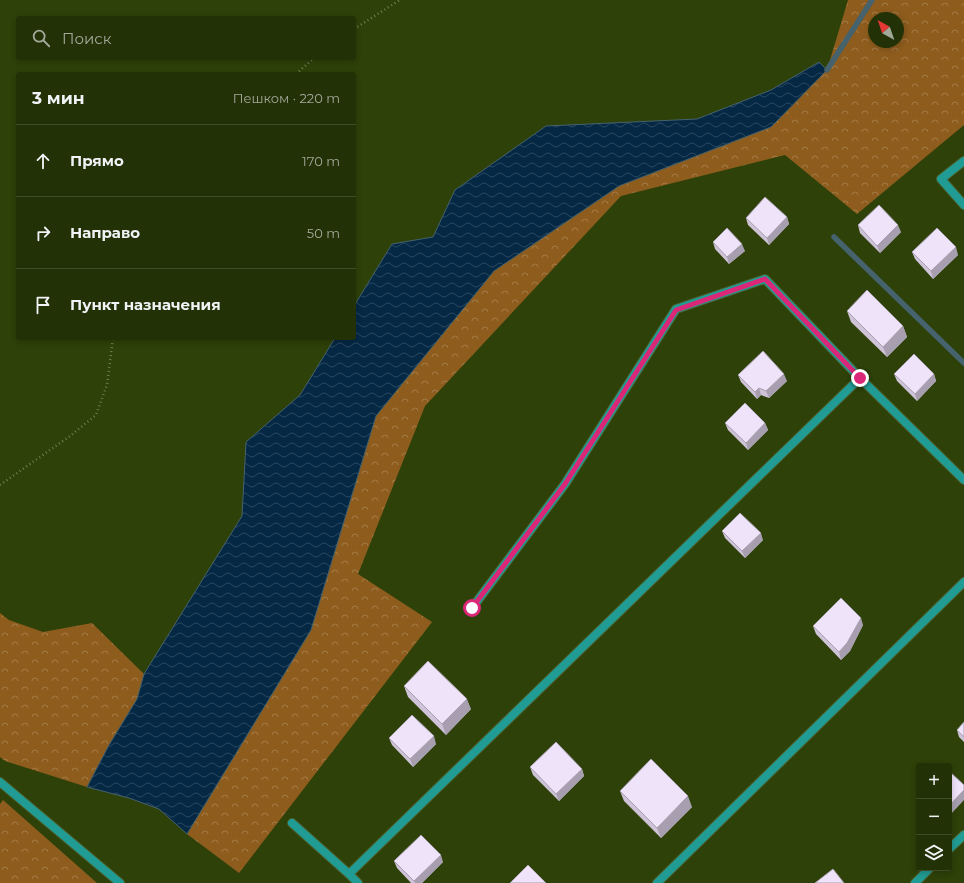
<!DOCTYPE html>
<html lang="ru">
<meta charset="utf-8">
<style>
:root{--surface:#223106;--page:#2e3d14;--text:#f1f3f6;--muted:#a2a99b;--line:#3f4c28}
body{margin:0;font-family:Montserrat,sans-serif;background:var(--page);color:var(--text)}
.controls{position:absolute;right:12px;bottom:12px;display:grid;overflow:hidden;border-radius:4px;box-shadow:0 2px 6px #0003}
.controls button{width:36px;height:36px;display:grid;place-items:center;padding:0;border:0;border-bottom:1px solid var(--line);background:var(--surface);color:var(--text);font:20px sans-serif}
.compass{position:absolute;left:868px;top:12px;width:36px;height:36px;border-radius:50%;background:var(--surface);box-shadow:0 2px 6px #0003;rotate:320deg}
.stop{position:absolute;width:12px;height:12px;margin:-9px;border:3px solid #db2777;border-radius:50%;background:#fff}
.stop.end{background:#db2777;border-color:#fff;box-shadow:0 1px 4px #0008}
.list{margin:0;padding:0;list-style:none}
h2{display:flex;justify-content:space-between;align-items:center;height:52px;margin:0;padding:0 16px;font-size:17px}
h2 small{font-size:13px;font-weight:400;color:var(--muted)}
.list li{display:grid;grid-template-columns:26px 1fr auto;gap:12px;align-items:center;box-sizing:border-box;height:72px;padding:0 16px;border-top:1px solid var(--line)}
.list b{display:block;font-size:15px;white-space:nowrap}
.list em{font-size:13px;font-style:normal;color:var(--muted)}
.icon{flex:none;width:22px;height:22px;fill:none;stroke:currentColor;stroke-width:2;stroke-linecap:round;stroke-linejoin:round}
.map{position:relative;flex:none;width:964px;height:883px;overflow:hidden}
.search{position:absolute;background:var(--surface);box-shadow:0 2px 6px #0003;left:16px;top:16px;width:340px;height:44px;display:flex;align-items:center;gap:10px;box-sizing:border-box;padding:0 14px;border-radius:4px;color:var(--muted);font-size:15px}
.panel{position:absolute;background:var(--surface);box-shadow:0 2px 6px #0003;left:16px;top:72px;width:340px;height:268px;border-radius:4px}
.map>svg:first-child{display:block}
</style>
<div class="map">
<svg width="964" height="883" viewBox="0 0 964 883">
<defs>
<pattern id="forest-crowns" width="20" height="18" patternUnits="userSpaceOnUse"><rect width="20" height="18" fill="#8e5c1d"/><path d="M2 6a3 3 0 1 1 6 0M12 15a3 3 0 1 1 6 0" fill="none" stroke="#a27b47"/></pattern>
<pattern id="water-waves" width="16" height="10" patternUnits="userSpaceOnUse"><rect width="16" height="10" fill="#052845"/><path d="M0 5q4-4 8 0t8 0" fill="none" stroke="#29475e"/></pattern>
</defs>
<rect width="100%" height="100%" fill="#2d4108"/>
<!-- forest -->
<path fill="url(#forest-crowns)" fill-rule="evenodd" d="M848 0H964V125L857 214 785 155 621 196 425 406 358 574 432 622 239 873 187 834 311 630 376 416 494 271 619 186 771 127 827 70ZM874 18H898V42H874Z
M0 613 9 620 43 632 92 623 144 674 137 699 109 745 87 787 5 761 0 757Z
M3 800 97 883H0V804Z"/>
<!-- water -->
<path fill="url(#water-waves)" stroke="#45626d" d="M819 62 827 70 771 127 619 186 494 271 376 416 311 630 187 834 159 809 129 798 87 787 109 745 137 699 144 674 242 516 246 442 300 395 335 338H354V306L392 244 433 237 455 190 546 126 697 119 771 90Z"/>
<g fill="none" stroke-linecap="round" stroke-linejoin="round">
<!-- stream -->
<path stroke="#45626d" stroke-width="5.5" d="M827 70 872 0
M834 237 964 363"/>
<defs>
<path id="lane" d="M964 161 941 179 964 205
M472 608 565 484 676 309 765 279 860 378 964 480
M0 782 120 883
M292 823 349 874
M949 849 964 835
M358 883 349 874 860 378
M657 883 964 582
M915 883 930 868"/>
</defs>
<!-- lane casing -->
<use href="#lane" stroke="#4c5f2b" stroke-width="10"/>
<!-- path -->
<path stroke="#6e7f50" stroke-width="2.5" stroke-dasharray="1 3" stroke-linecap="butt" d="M354 29 400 0
M296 74 314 58
M0 485 70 436 96 415 107 385 113 338"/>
<!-- lane -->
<use href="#lane" stroke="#219c94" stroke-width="8"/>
</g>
<!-- wall -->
<path fill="#cec3d7" d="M787 217 789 224 769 245 748 225 746 218Z
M858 225 901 232 880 253 860 233Z
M713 242 745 251 729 264 715 249Z
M912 252 958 255 933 279 915 259Z
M847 311 903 326 907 337 887 357 851 322Z
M894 374H934L936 381 917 401 897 381Z
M738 375 787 381 769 398 761 395 757 399 741 382Z
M725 423H765L768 430 748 450 728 430Z
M722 531 763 540 745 558 725 538Z
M863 625 850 651 841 660 816 634 813 626Z
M404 686 471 709 446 735 408 697Z
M964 722V742L959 737 957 730Z
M389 738 436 744 413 767 392 745Z
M530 767 582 769 584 776 559 801 533 775Z
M620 791 692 807 661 838 624 801Z
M394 861 443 862 422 883H411L397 868Z"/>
<!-- shaded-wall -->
<path fill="#a79faf" d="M787 217 789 224 769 245 767 238Z
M898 225 901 232 880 253 877 246Z
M742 244 745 251 729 264 727 257Z
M956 247 958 255 933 279 931 271Z
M903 326 907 337 887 357 883 347Z
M784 374 787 381 769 398 766 391Z
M934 374 936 381 917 401 915 394Z
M759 388 761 395 757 399 755 392Z
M765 423 768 430 748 450 746 443Z
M761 533 763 540 745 558 742 551Z
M861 618 863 625 850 651 841 660 839 652Z
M467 699 471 709 446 735 442 724Z
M434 736 436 744 413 767 410 759Z
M582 769 584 776 559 801 556 794Z
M964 790V800L951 814 949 809V806Z
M688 796 692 807 661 838 657 828Z
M441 855 443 862 422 883H415L414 881Z"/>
<!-- building -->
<path fill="#efe3fa" stroke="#a79faf" d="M765 197 787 217 767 238 746 218Z
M879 205 898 225 877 246 858 225Z
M727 228 742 244 727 257 713 242Z
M937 228 956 247 931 271 912 252Z
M867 290 903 326 883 347 847 311Z
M763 351 784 374 766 391 759 388 755 392 738 375Z
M914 354 934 374 915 394 894 374Z
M745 403 765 423 746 443 725 423Z
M740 513 761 533 742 551 722 531Z
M841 598 861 618 847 643 839 652 813 626Z
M428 661 467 699 442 724 404 686Z
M412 715 434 736 410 759 389 738Z
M964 722V737L957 730Z
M556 742 582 769 556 794 530 767Z
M651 759 688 796 657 828 620 791Z
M949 771 964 785V790L949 806Z
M421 835 441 855 414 881 394 861Z
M528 865 546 883H510Z
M833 869 844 883H815Z"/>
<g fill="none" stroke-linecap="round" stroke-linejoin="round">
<!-- route -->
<path stroke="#db2777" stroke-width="5" d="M472 608 565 484 676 310 765 279 860 378"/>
</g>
</svg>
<div class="controls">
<button>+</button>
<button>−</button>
<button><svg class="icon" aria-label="layers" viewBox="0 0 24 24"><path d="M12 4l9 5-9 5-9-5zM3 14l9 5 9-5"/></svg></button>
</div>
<svg class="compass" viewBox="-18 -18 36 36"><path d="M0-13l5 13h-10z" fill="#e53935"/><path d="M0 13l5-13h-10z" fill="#a2a99b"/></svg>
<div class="stop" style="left:472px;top:608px"></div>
<div class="stop end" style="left:860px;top:378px"></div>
<div class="search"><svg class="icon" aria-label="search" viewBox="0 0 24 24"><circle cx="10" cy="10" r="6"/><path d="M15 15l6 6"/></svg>Поиск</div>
<section class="panel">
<h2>3 мин<small>Пешком · 220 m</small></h2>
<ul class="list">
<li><svg class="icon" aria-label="ahead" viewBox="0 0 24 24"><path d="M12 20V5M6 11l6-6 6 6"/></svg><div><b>Прямо</b></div><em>170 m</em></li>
<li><svg class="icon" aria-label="right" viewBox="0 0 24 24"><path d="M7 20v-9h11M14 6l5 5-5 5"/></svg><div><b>Направо</b></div><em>50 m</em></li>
<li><svg class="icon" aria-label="arrive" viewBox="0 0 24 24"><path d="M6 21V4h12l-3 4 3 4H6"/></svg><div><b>Пункт назначения</b></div></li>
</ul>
</section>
</div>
